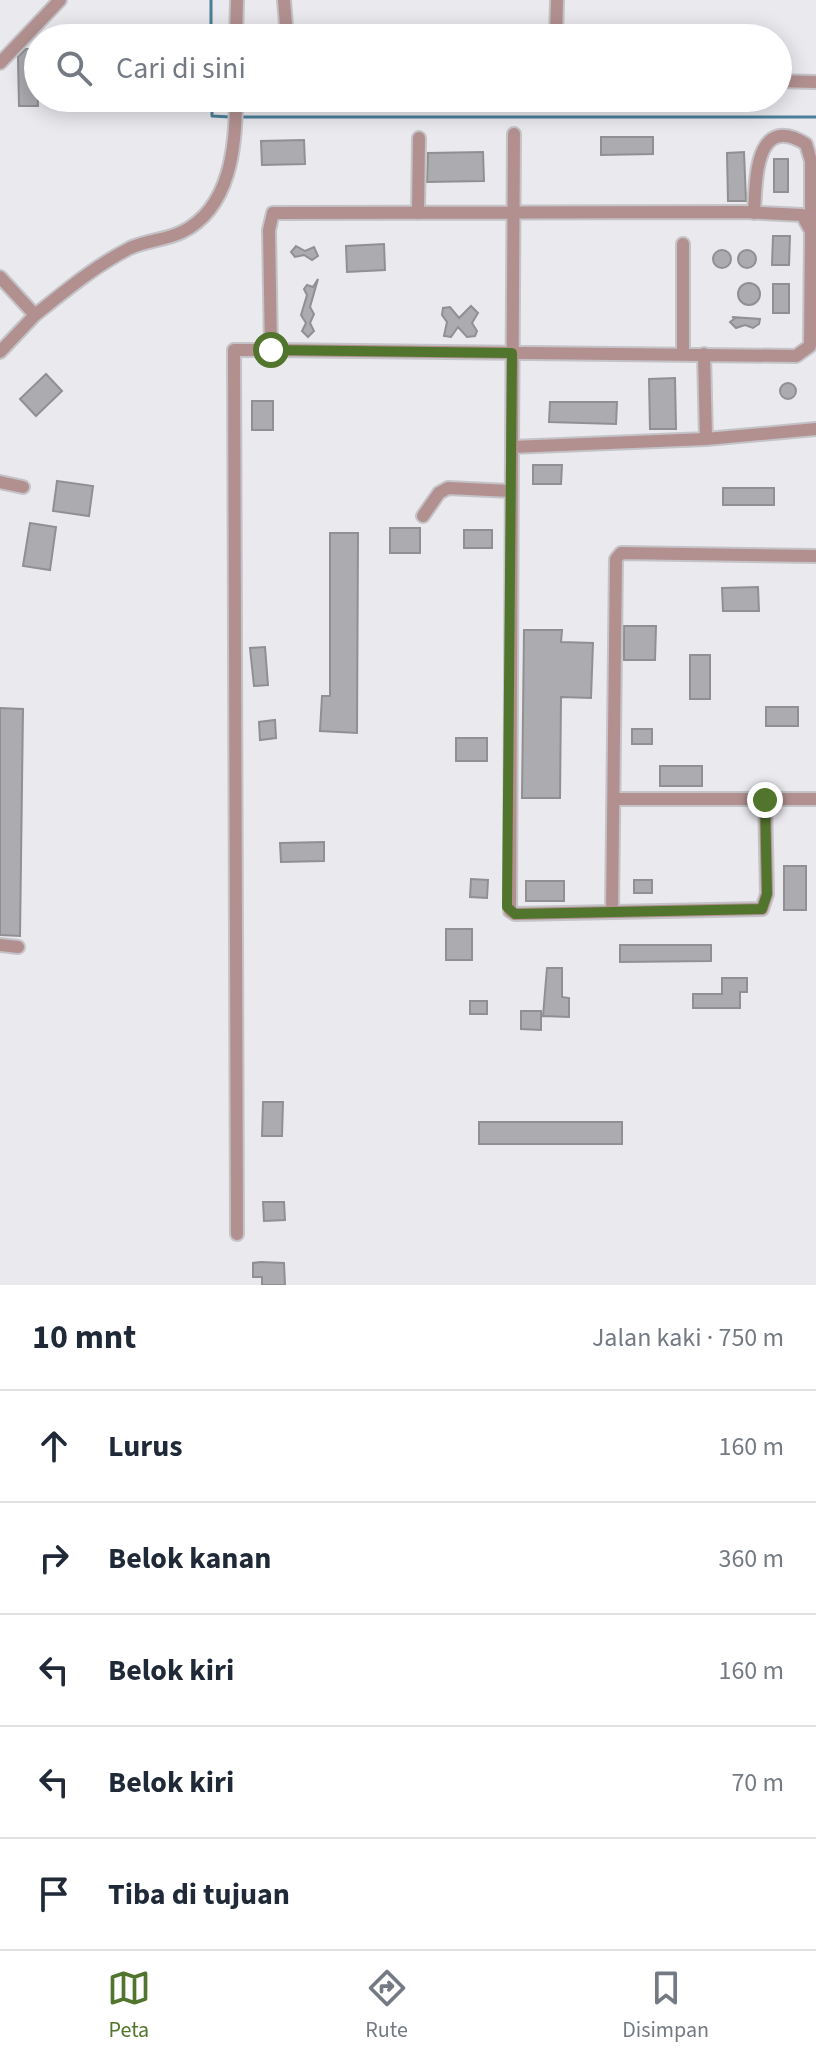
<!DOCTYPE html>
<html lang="id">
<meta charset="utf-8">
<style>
:root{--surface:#fff;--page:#f2f2f3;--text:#1f2937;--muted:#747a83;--line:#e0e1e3;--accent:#52752d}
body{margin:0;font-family:"Source Sans 3",sans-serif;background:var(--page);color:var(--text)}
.stop{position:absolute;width:24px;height:24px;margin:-18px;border:6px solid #52752d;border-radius:50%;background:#fff}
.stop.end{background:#52752d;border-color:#fff;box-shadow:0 2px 8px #0008}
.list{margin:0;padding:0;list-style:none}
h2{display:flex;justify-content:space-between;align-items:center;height:104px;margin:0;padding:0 32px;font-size:34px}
h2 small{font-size:26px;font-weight:400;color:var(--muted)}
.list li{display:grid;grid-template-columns:52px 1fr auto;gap:24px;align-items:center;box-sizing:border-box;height:112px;padding:0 32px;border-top:2px solid var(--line)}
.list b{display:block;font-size:30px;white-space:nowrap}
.list em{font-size:26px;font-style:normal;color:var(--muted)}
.icon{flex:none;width:44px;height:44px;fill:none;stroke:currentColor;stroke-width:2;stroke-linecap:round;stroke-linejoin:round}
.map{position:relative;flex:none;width:816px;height:1285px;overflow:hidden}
.search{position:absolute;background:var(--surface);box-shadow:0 4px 20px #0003;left:24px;right:24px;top:24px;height:88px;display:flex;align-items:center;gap:20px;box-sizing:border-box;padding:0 28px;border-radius:44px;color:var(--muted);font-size:30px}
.sheet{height:664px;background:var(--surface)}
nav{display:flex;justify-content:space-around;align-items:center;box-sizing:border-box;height:112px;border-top:2px solid var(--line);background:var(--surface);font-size:22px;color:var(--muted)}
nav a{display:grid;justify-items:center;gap:4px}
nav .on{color:var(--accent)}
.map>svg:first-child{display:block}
</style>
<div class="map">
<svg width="816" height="1285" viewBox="0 0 816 1285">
<rect width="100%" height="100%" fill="#eae9ee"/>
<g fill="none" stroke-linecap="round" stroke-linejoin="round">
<!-- stream -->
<path stroke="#4b7f9a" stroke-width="3" d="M211 0V38
M212 98V116L230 117
M238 117H816"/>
</g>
<!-- building -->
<path fill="#acabaf" stroke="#909093" stroke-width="2" d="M26 49H37L38 106H19L18 57Z
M601 137H653V154L601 155Z
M304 140 305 164 262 165 261 141Z
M483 152 484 181 427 182 428 153Z
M744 152 746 201H728L727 153Z
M774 159H788V192H774Z
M773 236H790L789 265H772Z
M384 244 385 270 347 272 346 246Z
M296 246 305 251 314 247 318 256 312 260 304 255 295 257 291 252Z
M713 259a9 9 0 1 1 18 0a9 9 0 1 1-18 0Z
M738 259a9 9 0 1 1 18 0a9 9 0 1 1-18 0Z
M318 279 310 307 314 314 310 323 314 331 308 337 302 331 306 323 301 315 307 295 304 289 307 285 313 287Z
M738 294a11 11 0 1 1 22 0a11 11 0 1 1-22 0Z
M773 284H789V313H773Z
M471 306 478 313 472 323 477 331 475 336 467 337 458 327 451 337 444 336 447 322 442 315 443 308 450 307 459 318Z
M732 317 760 319 759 324 753 328 745 325 736 328 730 322 735 318Z
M46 374 62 391 36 416 20 399Z
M675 378 676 429H650L649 379Z
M780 391a8 8 0 1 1 16 0a8 8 0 1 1-16 0Z
M252 401H273V430H252Z
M550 402H617L616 424 549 422Z
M533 465H562L561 484H533Z
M57 481 93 486 89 516 53 511Z
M723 488H774V505H723Z
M30 523 56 527 50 570 23 566Z
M390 528H420V553H390Z
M464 530H492V548H464Z
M330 533H358L357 733 320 731 322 696H330Z
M758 587 759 611H723L722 588Z
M624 626H656L655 660H624Z
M524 630H562L561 642 593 643 591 698 561 697 560 798H522Z
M265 647 268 685 254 686 250 648Z
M690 655H710V699H690Z
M766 707H798V726H766Z
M0 708 23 709 20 936 0 935Z
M275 720 276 738 260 740 259 722Z
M632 729H652V744H632Z
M456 738H487V761H456Z
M660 766H702V786H660Z
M324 842V861L281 862 280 843Z
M784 866H806V910H784Z
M471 879 488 880 487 898 470 897Z
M634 880H652V893H634Z
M526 881H564V901H526Z
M446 929H472V960H446Z
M620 945H711V961L620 962Z
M547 968H562V997L569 998V1017L543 1016Z
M722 978H747V992H740V1008H693V994H722Z
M470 1001H487V1014H470Z
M521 1011H541V1030L521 1029Z
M263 1102H283L282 1136H262Z
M479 1122H622V1144H479Z
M263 1202H284L285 1220 264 1221Z
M261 1262 284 1263 285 1285H262V1277H253V1263Z"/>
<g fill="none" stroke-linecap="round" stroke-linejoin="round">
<defs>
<path id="minor" d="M284 0 287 38
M236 38 237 0
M556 38 557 0
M0 63 60 0
M778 81 816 82
M742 212 802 215 811 231 810 346 796 356 271 350 269 230 273 213Z
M418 213 419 138
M754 213C756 182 754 112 806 144L811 161V226
M683 244V354
M0 277 35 315 0 352
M35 315C65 291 95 266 130 248 147 240 166 240 182 232 231 208 236 145 236 98
M704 354 706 439
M512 447 514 134
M0 482 23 487
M423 516 439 493 448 488 512 491
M614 799H816
M765 800 767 894 762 909 515 914 510 911 512 447 706 439 816 429
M612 912 616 559 621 553 816 556
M0 945 18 947
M237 1234 234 350H271"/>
</defs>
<!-- minor casing -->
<use href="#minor" stroke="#c4c3c8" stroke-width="16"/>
<!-- minor -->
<use href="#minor" stroke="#b29090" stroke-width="12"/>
</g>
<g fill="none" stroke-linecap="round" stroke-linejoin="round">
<!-- route -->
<path stroke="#52752d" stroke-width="10" d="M271 350 512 353 507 907 515 914 762 909 767 894 765 800"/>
</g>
</svg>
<div class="stop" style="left:271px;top:350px"></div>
<div class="stop end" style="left:765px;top:800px"></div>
<div class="search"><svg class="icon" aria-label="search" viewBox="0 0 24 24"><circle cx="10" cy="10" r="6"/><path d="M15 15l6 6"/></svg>Cari di sini</div>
</div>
<section class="sheet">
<h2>10 mnt<small>Jalan kaki · 750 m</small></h2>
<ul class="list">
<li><svg class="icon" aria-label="ahead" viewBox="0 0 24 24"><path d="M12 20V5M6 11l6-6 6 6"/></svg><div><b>Lurus</b></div><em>160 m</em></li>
<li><svg class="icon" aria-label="right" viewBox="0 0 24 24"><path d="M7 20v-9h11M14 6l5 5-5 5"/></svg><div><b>Belok kanan</b></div><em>360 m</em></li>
<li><svg class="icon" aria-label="left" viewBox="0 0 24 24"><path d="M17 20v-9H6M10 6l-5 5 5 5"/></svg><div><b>Belok kiri</b></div><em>160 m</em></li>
<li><svg class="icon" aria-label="left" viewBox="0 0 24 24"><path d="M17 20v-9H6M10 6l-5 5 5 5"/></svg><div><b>Belok kiri</b></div><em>70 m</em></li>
<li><svg class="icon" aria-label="arrive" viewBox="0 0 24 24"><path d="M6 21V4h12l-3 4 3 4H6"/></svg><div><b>Tiba di tujuan</b></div></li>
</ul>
</section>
<nav>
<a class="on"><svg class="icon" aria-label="map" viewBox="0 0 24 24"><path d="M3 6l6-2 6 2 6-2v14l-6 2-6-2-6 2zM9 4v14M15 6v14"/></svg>Peta</a>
<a><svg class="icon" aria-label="directions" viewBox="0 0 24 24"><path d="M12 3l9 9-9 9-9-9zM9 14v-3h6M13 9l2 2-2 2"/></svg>Rute</a>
<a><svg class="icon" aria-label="saved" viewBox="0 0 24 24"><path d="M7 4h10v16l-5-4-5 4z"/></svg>Disimpan</a>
</nav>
